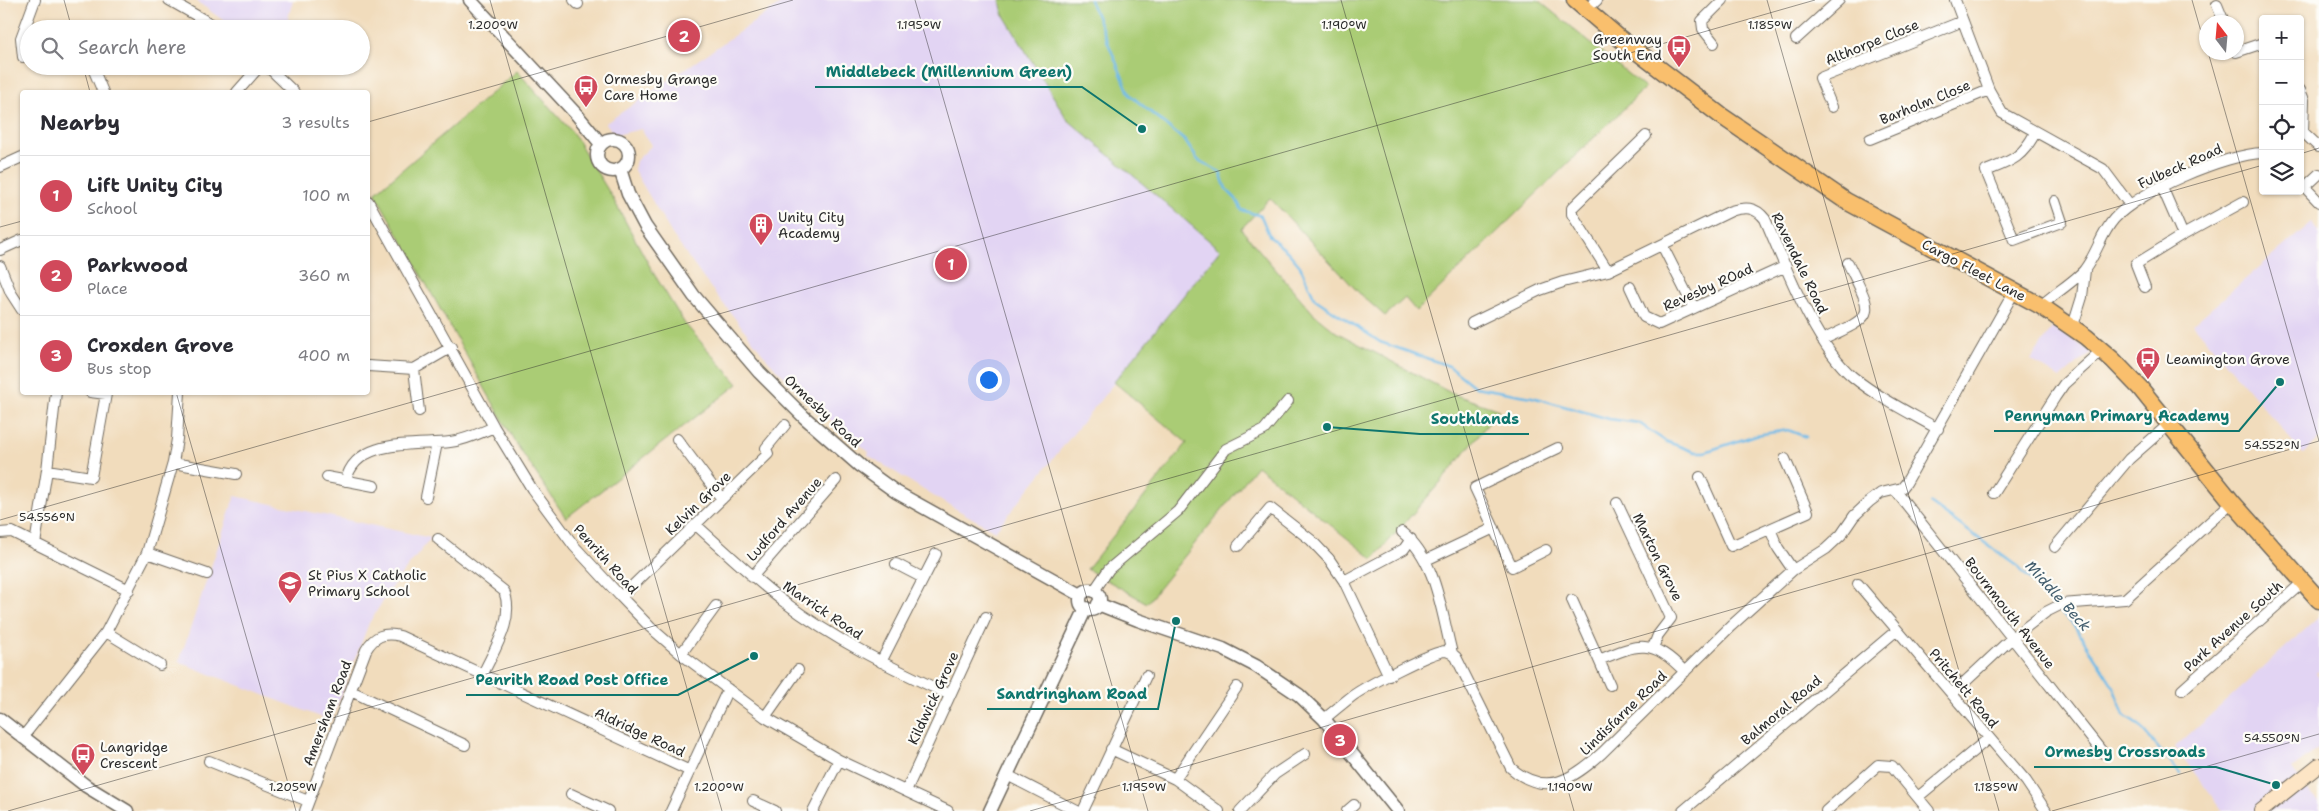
<!DOCTYPE html>
<meta charset="utf-8">
<style>
:root{--surface:#fff;--page:#f2f2f3;--text:#2b2b33;--muted:#7c7c81;--line:#e1e1e2;--accent:#d1495b}
body{margin:0;font-family:"Shantell Sans",sans-serif;background:var(--page);color:var(--text)}
.controls{position:absolute;right:15px;top:15px;display:grid;overflow:hidden;border-radius:5px;box-shadow:0 1px 4px #0004}
.controls button{width:45px;height:45px;display:grid;place-items:center;padding:0;border:0;border-bottom:1px solid var(--line);background:var(--surface);color:var(--text);font:25px sans-serif}
.compass{position:absolute;left:2199px;top:15px;width:45px;height:45px;border-radius:50%;background:var(--surface);box-shadow:0 1px 4px #0004;rotate:344deg}
.you{position:absolute;left:988px;top:379px;width:18px;height:18px;margin:-12px;border:4px solid #fff;border-radius:50%;background:#1a73e8;box-shadow:0 0 0 8px #1a73e833}
.badge{display:grid;place-items:center;width:32px;height:32px;border-radius:50%;background:var(--accent);color:#fff;font-size:16px;font-weight:700}
.pin{position:absolute;translate:-50% -50%;border:2px solid #fff;box-shadow:0 1px 5px #0006}
.list{margin:0;padding:0;list-style:none}
h2{display:flex;justify-content:space-between;align-items:center;height:65px;margin:0;padding:0 20px;font-size:21px}
h2 small{font-size:16px;font-weight:400;color:var(--muted)}
.list li{display:grid;grid-template-columns:32px 1fr auto;gap:15px;align-items:center;box-sizing:border-box;height:80px;padding:0 20px;border-top:1px solid var(--line)}
.list b{display:block;font-size:19px;white-space:nowrap}
.list p{margin:0;font-size:16px;white-space:nowrap;color:var(--muted)}
.list em{font-size:16px;font-style:normal;color:var(--muted)}
.icon{flex:none;width:28px;height:28px;fill:none;stroke:currentColor;stroke-width:2;stroke-linecap:round;stroke-linejoin:round}
.map{position:relative;flex:none;width:2319px;height:811px;overflow:hidden}
.search{position:absolute;background:var(--surface);box-shadow:0 1px 4px #0004;left:20px;top:20px;width:350px;height:55px;display:flex;align-items:center;gap:12px;box-sizing:border-box;padding:0 18px;border-radius:28px;color:var(--muted);font-size:19px}
.panel{position:absolute;background:var(--surface);box-shadow:0 1px 4px #0004;left:20px;top:90px;width:350px;height:305px;border-radius:5px}
.map>svg:first-child{display:block}
</style>
<div class="map">
<svg width="2319" height="811" viewBox="0 0 2319 811">
<rect width="100%" height="100%" fill="#fdfcf7"/>
<filter id="ink" filterUnits="userSpaceOnUse"><feTurbulence type="fractalNoise" baseFrequency=".02" numOctaves="2"/><feDisplacementMap in="SourceGraphic" scale="10" xChannelSelector="R" yChannelSelector="G"/><feConvolveMatrix kernelMatrix="1 2 1 2 8 2 1 2 1" color-interpolation-filters="sRGB"/></filter>
<filter id="wash" filterUnits="userSpaceOnUse"><feTurbulence type="fractalNoise" baseFrequency=".0096" numOctaves="4" result="noise"/><feDisplacementMap in="SourceGraphic" scale="20" xChannelSelector="R" yChannelSelector="G"/><feGaussianBlur stdDeviation="1.12" result="paint"/><feColorMatrix in="noise" values="0 0 0 0 0 0 0 0 0 0 0 0 0 0 0 0 0 1.4 0 .05"/><feComposite in="paint" operator="in"/></filter>
<g filter="url(#wash)">
<rect width="100%" height="100%" fill="#f1dcbc"/>
<!-- built -->
<path fill="#e2d4f3" d="M195 0H293L285 29H235Z
M786 0H1000L1003 14 1067 119 1221 250 995 531 935 497 868 455 869 452 804 398 768 360 703 278 672 234 634 170 636 161 652 145 641 129 616 135 613 133 606 123Z
M2311 223 2319 232V439L2303 454 2193 324Z
M2053 327 2091 352 2060 378 2031 360Z
M235 496 431 538 393 585 369 623 331 721 179 662Z
M2319 617V671L2316 673 2319 678V748L2292 769 2306 789 2319 802V811H2223L2175 747Z"/>
<!-- green -->
<path fill="#aacc74" stroke="#6a7c50" d="M1000 0H1538L1645 88 1416 311 1405 298 1385 316 1360 294 1270 198 1241 229 1313 313 1336 332 1453 394 1499 410 1445 477 1373 559 1257 466 1147 603 1087 569 1187 443 1114 382 1220 250 1067 119 1003 14Z
M517 71 573 133 611 195 654 274 685 324 738 384 566 518 515 442 375 193Z"/>
<g fill="none" stroke-linecap="round" stroke-linejoin="round">
<!-- stream -->
<path stroke="#6db9e7" stroke-width="2.5" d="M1090 0 1130 95 1185 141 1198 160 1220 172 1226 189 1236 199 1242 210 1261 216 1270 237 1288 252 1300 266 1315 299 1380 342 1449 366 1475 387 1532 397 1609 419 1639 423 1665 441 1695 452H1705L1756 435 1788 430 1806 437
M1930 503 2018 567 2054 604
M2057 608 2075 627 2112 684 2124 715 2138 724 2180 774"/>
</g>
</g>
<g filter="url(#ink)">
<g fill="none" stroke-linecap="round" stroke-linejoin="round">
<defs>
<path id="minor" d="M169 0 220 29
M574 0 578 4
M1955 0 1989 90 2002 113 2103 169 2130 205
M2217 5 2224 22
M1586 10 1597 0
M1796 39 1839 0
M1714 43 1703 29 1702 21 1723 0
M2236 52 2263 43
M23 57 21 38 35 0
M92 66 103 92
M267 66 294 92
M2300 90 2304 100 2303 132 2319 147
M237 92 260 66
M1832 107 1820 78 1963 21
M2035 133C2022 158 2011 161 1986 171L2014 240 2062 222 2055 201
M1870 139 1989 90
M0 167 22 157
M2300 182 2319 202
M2162 187 2183 235
M2305 187 2319 174
M368 201 494 427 532 489 574 546 621 597 650 627 681 654 765 717 839 760 948 811
M1662 245 1694 308
M0 250 22 240
M0 266 11 293 22 310
M1608 271 1572 214V208L1646 136
M1630 287 1644 317 1659 324 1786 266
M2145 287 2136 264 2183 235 2243 202
M2041 306C2052 295 2078 279 2085 269 2097 253 2101 234 2114 219 2139 191 2226 154 2263 153
M1472 323 1540 290 1563 282 1608 271 1731 211C1745 207 1755 206 1765 219 1785 265 1815 346 1853 377 1879 398 1910 413 1938 429
M2073 326 2082 297 2085 270
M1822 340C1878 314 1874 317 1848 263
M368 366 414 369 452 347
M414 369 419 411
M677 439 722 499
M173 463 236 474
M47 470 91 477 106 394 90 392
M327 477 374 486
M1700 477 1731 546 1808 512 1785 459
M346 481C355 437 417 446 450 442 466 440 480 433 494 427
M1895 490 2103 753
M1994 493 2055 397 2064 384 2102 350
M426 497 437 443
M1617 503 1671 618 1658 635 1653 648
M696 525C725 551 752 577 783 601 834 640 892 668 950 695
M1770 529 1778 548 1793 570
M1402 532C1437 560 1441 612 1452 653
M0 533 12 532 129 590
M438 539 504 591C515 619 495 648 483 674
M35 544 47 470 56 392
M1238 546 1270 508 1311 540 1329 559 1344 581 1389 676
M2055 547 2129 459 2169 424
M1546 550 1512 567 1475 488 1558 448
M147 553 207 574
M1426 560 1494 528
M896 564 923 578
M752 577 836 480
M1344 581 1404 549 1411 539
M1858 584 2026 781 2046 811
M1094 591 1109 569 1178 511 1226 449 1264 430 1288 401
M621 597 768 454 766 448 785 425
M1572 600 1599 660C1639 643 1652 638 1685 672
M106 632 160 665
M681 654 716 606
M1599 660 1610 685
M881 662 936 554
M2182 690 2303 582
M351 691 465 745
M1952 694 2012 638 2046 612 2062 604 2125 599 2232 502
M765 717 798 670
M1324 719C1333 712 1342 704 1351 697 1364 687 1432 651 1446 651 1450 652 1453 654 1456 657L1511 768C1546 798 1573 779 1602 753L1731 626 1793 570 1826 549 1841 535 1854 516 1869 502 1881 493 1902 488 1906 483 2014 292
M22 738 106 632 147 553 173 463 177 439 180 392
M1111 749 1175 779 1219 811
M209 761 308 801
M1007 775 1077 811
M1175 779 1237 687
M906 791 986 617
M571 794 608 811
M1918 797 1989 738
M753 801 775 811
M305 811 366 650C374 636 384 632 400 636L690 771
M671 811 728 689
M813 811 839 760
M1083 811 1146 676
M1240 811 1275 774 1305 754
M1347 811 1354 805
M1683 811 1897 630
M1826 811 1878 765 1892 766 1929 811"/>
<path id="tertiary" d="M470 0 577 115 601 144
M597 155a16 16 0 1 1 32 0a16 16 0 1 1-32 0Z
M620 169 628 194 645 226 694 296 759 372 804 417 860 466 896 492 1081 595
M1080 600a10 10 0 1 1 20 0a10 10 0 1 1-20 0Z
M1098 604 1138 620 1223 649 1256 666 1299 695 1324 719 1398 811
M0 719 86 786 127 811
M990 811 1086 608"/>
<path id="secondary" d="M2261 811 2319 765"/>
<path id="primary" d="M1575 0 1618 37 1720 115 1846 201 2041 306 2086 337 2113 360 2140 388 2232 502 2319 600"/>
</defs>
<!-- minor casing -->
<use href="#minor" stroke="#70695e" stroke-width="12"/>
<!-- tertiary casing -->
<use href="#tertiary" stroke="#70695e" stroke-width="15"/>
<!-- secondary casing -->
<use href="#secondary" stroke="#70695e" stroke-width="16"/>
<!-- primary casing -->
<use href="#primary" stroke="#70695e" stroke-width="19"/>
<!-- minor -->
<use href="#minor" stroke="#fff" stroke-width="10"/>
<!-- tertiary -->
<use href="#tertiary" stroke="#fff" stroke-width="12"/>
<!-- secondary -->
<use href="#secondary" stroke="#fde5c5" stroke-width="14"/>
<!-- primary -->
<use href="#primary" stroke="#f9bf6d" stroke-width="16"/>
</g>
</g>
<!-- ticks -->
<path fill="none" stroke="#2b2b2b" stroke-width="1" stroke-opacity="0.45" d="M64 0 72 29M490 0 722 811M915 0 1148 811M1341 0 1574 811M1767 0 1999 811M2192 0 2206 49M2208 52 2319 441M83 66 90 92M368 122 793 0M2300 154 2319 148M0 227 22 221M176 392 296 811M0 520 1815 0M8 811 2263 165M1030 811 2319 441M2052 811 2319 734"/>
<!-- icons -->
<defs>
<symbol id="bus-pin" viewBox="-11 -11 22 30"><path d="M0 17L-7.5 6A9.5 9.5 0 1 1 7.5 6Z" fill="#d1495b" stroke="#fdfcf7"/><path d="M-5-6H5V4H4V6H2V4H-2V6H-4V4H-5ZM-3.5-4V0h7V-4ZM-3.5 1.2v1.5H-2V1.2ZM2 1.2v1.5H3.5V1.2Z" fill="#fff"/></symbol>
<symbol id="building-pin" viewBox="-11 -11 22 30"><path d="M0 17L-7.5 6A9.5 9.5 0 1 1 7.5 6Z" fill="#d1495b" stroke="#fdfcf7"/><path d="M-4-6H4V6H1V3H-1V6H-4ZM-2.5-4.3h1.7v1.8h-1.7ZM.8-4.3h1.7v1.8H.8ZM-2.5-1h1.7V.8h-1.7ZM.8-1h1.7V.8H.8Z" fill="#fff"/></symbol>
<symbol id="school-pin" viewBox="-11 -11 22 30"><path d="M0 17L-7.5 6A9.5 9.5 0 1 1 7.5 6Z" fill="#d1495b" stroke="#fdfcf7"/><path d="M0-5L7-2L0 1L-7-2ZM-4 1L0 2.5L4 1V4Q0 6-4 4Z" fill="#fff"/></symbol>
</defs>
<g fill-rule="evenodd">
<use href="#bus-pin" x="1665" y="33" width="28" height="38"/>
<use href="#bus-pin" x="572" y="73" width="28" height="38"/>
<use href="#building-pin" x="747" y="211" width="28" height="38"/>
<use href="#bus-pin" x="2134" y="345" width="28" height="38"/>
<use href="#school-pin" x="276" y="569" width="28" height="38"/>
<use href="#bus-pin" x="69" y="741" width="28" height="38"/>
</g>
<g text-anchor="middle" stroke-width="4.5" stroke-linejoin="round" paint-order="stroke">
<!-- poi labels -->
<g font-size="14" fill="#2b2b2b" stroke="#fdfcf7" text-anchor="start">
<text x="1662" y="44" text-anchor="end">Greenway<tspan x="1662" dy="16">South End</tspan></text>
<text x="604" y="84">Ormesby Grange<tspan x="604" dy="16">Care Home</tspan></text>
<text x="778" y="222">Unity City<tspan x="778" dy="16">Academy</tspan></text>
<text x="2166" y="364">Leamington Grove</text>
<text x="308" y="580">St Pius X Catholic<tspan x="308" dy="16">Primary School</tspan></text>
<text x="100" y="752">Langridge<tspan x="100" dy="16">Crescent</tspan></text>
</g>
<!-- street labels -->
<g font-size="14" fill="#2b2b2b" stroke="#fdfcf7">
<text transform="translate(1872 42) rotate(-22)" y="5">Althorpe Close</text>
<text transform="translate(1925 102) rotate(-22)" y="5">Barholm Close</text>
<text transform="translate(2180 166) rotate(-24)" y="5">Fulbeck Road</text>
<text transform="translate(1800 263) rotate(64)" y="5">Ravendale Road</text>
<text transform="translate(1974 270) rotate(28)" y="5">Cargo Fleet Lane</text>
<text transform="translate(1708 287) rotate(-24)" y="5">Revesby ROad</text>
<text transform="translate(823 411) rotate(43)" y="5">Ormesby Road</text>
<text transform="translate(698 503) rotate(-44)" y="5">Kelvin Grove</text>
<text transform="translate(784 519) rotate(-49)" y="5">Ludford Avenue</text>
<text transform="translate(1658 557) rotate(64)" y="5">Marton Grove</text>
<text transform="translate(606 559) rotate(48)" y="5">Penrith Road</text>
<text transform="translate(823 610) rotate(34)" y="5">Marrick Road</text>
<text transform="translate(2010 613) rotate(52)" y="5">Bournmouth Avenue</text>
<text transform="translate(2233 626) rotate(-42)" y="5">Park Avenue South</text>
<text transform="translate(1964 688) rotate(50)" y="5">Pritchett Road</text>
<text transform="translate(933 698) rotate(-65)" y="5">Kildwick Grove</text>
<text transform="translate(1781 710) rotate(-40)" y="5">Balmoral Road</text>
<text transform="translate(327 713) rotate(-69)" y="5">Amersham Road</text>
<text transform="translate(1623 713) rotate(-44)" y="5">Lindisfarne Road</text>
<text transform="translate(640 732) rotate(25)" y="5">Aldridge Road</text>
</g>
<!-- water labels -->
<g font-size="15" font-style="italic" fill="#425d6d" stroke="#fdfcf7">
<text transform="translate(2058 596) rotate(48)" y="5">Middle Beck</text>
</g>
</g>
<g font-size="12" text-anchor="middle" fill="#2b2b2b" stroke="#fdfcf7" stroke-width="4.5" stroke-linejoin="round" paint-order="stroke">
<text x="493" y="29">1.200°W</text>
<text x="919" y="29">1.195°W</text>
<text x="1344" y="29">1.190°W</text>
<text x="1770" y="29">1.185°W</text>
<text x="2272" y="449">54.552°N</text>
<text x="47" y="521">54.556°N</text>
<text x="2272" y="742">54.550°N</text>
<text x="293" y="791">1.205°W</text>
<text x="719" y="791">1.200°W</text>
<text x="1144" y="791">1.195°W</text>
<text x="1570" y="791">1.190°W</text>
<text x="1996" y="791">1.185°W</text>
</g>
<!-- callouts -->
<path fill="none" stroke="#0f766e" stroke-width="2" d="M1142 129L1082 87H815M2280 382L2239 431H1994M1327 427L1420 434H1529M754 656L678 695H466M1176 621L1158 709H987M2276 785L2216 767H2034"/>
<g fill="#0f766e" stroke="#fdfcf7" stroke-width="2">
<circle cx="1142" cy="129" r="5"/>
<circle cx="2280" cy="382" r="5"/>
<circle cx="1327" cy="427" r="5"/>
<circle cx="754" cy="656" r="5"/>
<circle cx="1176" cy="621" r="5"/>
<circle cx="2276" cy="785" r="5"/>
</g>
<g font-size="15" text-anchor="middle" font-weight="bold" fill="#0f766e" stroke="#fdfcf7" stroke-width="4.5" stroke-linejoin="round" paint-order="stroke">
<text x="949" y="77">Middlebeck (Millennium Green)</text>
<text x="2117" y="421">Pennyman Primary Academy</text>
<text x="1475" y="424">Southlands</text>
<text x="572" y="685">Penrith Road Post Office</text>
<text x="1072" y="699">Sandringham Road</text>
<text x="2125" y="757">Ormesby Crossroads</text>
</g>
</svg>
<div class="controls">
<button>+</button>
<button>−</button>
<button><svg class="icon" aria-label="locate" viewBox="0 0 24 24"><circle cx="12" cy="12" r="6"/><path d="M12 2v4M12 18v4M2 12h4M18 12h4"/></svg></button>
<button><svg class="icon" aria-label="layers" viewBox="0 0 24 24"><path d="M12 4l9 5-9 5-9-5zM3 14l9 5 9-5"/></svg></button>
</div>
<svg class="compass" viewBox="-18 -18 36 36"><path d="M0-13l5 13h-10z" fill="#e53935"/><path d="M0 13l5-13h-10z" fill="#7c7c81"/></svg>
<div class="you"></div>
<div class="pin badge" style="left:951px;top:264px">1</div>
<div class="pin badge" style="left:684px;top:36px">2</div>
<div class="pin badge" style="left:1340px;top:740px">3</div>
<div class="search"><svg class="icon" aria-label="search" viewBox="0 0 24 24"><circle cx="10" cy="10" r="6"/><path d="M15 15l6 6"/></svg>Search here</div>
<section class="panel">
<h2>Nearby<small>3 results</small></h2>
<ul class="list">
<li><span class="badge">1</span><div><b>Lift Unity City</b><p>School</p></div><em>100 m</em></li>
<li><span class="badge">2</span><div><b>Parkwood</b><p>Place</p></div><em>360 m</em></li>
<li><span class="badge">3</span><div><b>Croxden Grove</b><p>Bus stop</p></div><em>400 m</em></li>
</ul>
</section>
</div>
